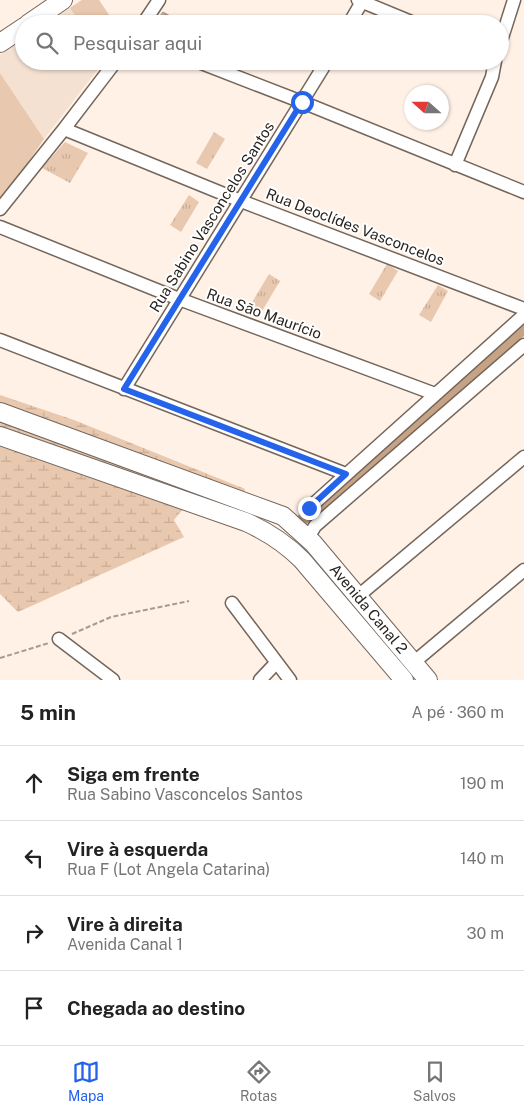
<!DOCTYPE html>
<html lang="pt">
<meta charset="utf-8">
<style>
:root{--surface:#fff;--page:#f6f6f6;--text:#222;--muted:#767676;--line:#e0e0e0;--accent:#2563eb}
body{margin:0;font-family:"Public Sans",sans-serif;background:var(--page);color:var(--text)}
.compass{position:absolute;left:404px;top:85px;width:45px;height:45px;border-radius:50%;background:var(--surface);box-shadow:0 1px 4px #0004;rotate:291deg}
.stop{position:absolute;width:15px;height:15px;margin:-11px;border:4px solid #2563eb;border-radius:50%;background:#fff}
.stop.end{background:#2563eb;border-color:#fff;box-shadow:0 1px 5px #0008}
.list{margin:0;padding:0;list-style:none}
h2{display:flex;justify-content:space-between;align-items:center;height:65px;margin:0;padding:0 20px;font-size:21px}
h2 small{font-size:16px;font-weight:400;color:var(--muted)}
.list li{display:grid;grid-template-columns:32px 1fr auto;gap:15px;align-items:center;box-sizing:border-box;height:75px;padding:0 20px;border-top:1px solid var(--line)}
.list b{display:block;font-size:19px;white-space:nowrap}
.list p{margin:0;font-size:16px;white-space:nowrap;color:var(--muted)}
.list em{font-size:16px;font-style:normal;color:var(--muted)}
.icon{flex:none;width:28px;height:28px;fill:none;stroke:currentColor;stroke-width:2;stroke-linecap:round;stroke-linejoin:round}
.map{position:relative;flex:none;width:524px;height:680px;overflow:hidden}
.search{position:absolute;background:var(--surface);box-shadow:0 1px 4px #0004;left:15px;right:15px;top:15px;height:55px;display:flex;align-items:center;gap:12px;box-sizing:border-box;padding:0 18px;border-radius:28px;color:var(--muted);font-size:19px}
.sheet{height:365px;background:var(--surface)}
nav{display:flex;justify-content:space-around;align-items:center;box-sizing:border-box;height:70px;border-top:1px solid var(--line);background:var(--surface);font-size:14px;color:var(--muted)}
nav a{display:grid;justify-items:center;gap:2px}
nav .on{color:var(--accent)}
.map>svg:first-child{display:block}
</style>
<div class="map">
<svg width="524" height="680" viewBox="0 0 524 680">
<defs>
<pattern id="grass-tufts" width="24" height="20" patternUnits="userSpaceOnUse" patternTransform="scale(1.25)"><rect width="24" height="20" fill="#e8c8af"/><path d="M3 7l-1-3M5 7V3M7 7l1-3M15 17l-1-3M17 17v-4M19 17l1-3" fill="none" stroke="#c7ac96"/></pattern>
<pattern id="wetland-marsh" width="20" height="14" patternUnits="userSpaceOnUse" patternTransform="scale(1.25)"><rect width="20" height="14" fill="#e8c8af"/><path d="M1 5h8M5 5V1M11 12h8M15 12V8" fill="none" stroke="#c7ac96"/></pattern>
<pattern id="building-hatch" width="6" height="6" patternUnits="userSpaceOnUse" patternTransform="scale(1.25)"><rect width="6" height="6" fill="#c1b1a4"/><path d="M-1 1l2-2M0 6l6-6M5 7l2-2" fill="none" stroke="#9d9085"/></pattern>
</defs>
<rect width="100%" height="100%" fill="#fff1e6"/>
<!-- built -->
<path fill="#f4e1d2" d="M82 0H99L115 24H47Z
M24 39V61H104L44 139 0 73V55Z"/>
<!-- grass -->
<path fill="url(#grass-tufts)" d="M214 132 225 139 207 169 196 163Z
M65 142 88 153 70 183 42 168Z
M189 195 199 202 181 232 170 225Z
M387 264 398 271 380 301 369 294Z
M269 274 280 281 262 311 251 304Z
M438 285 448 291 431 322 419 315Z"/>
<!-- wetland -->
<path fill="url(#wetland-marsh)" d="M0 395 74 420 245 489 243 515 218 522 191 499 174 520 184 537 18 612 0 594Z"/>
<!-- garden -->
<path fill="#e8c8af" d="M82 0H99L115 24H81L70 8Z
M0 73 44 139 0 203Z"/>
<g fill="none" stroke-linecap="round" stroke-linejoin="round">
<!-- canal -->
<path stroke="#c7a386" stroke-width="12" d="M303 519 343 489 463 381 524 328"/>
</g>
<!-- building -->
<path fill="url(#building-hatch)" stroke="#aa9a8e" d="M163 12 172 17 167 24H154Z"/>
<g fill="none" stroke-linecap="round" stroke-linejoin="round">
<defs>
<path id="street" d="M358 0 416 24
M143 24 159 0
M349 24 363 0
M500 44 514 0
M196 61 302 102 524 192
M64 129 241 201 524 309
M455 165 492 77 495 61
M0 209 64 129 116 61
M0 227 179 299 435 394
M0 340 346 474
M124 389 327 61
M309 508 524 315
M308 538 315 526 524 345
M357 597 524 457
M232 603 290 680
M59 639 113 680
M413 663 524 570
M260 680 276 663"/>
<g id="secondary">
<path d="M28 24 63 0"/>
<path d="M0 43 24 27"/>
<path id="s1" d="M0 412 283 516 313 543 428 680"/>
<path d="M0 436 246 522C268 532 285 543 302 560L404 680"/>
</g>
</defs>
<!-- street casing -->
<use href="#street" stroke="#74665b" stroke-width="15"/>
<!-- secondary casing -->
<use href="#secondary" stroke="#74665b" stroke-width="20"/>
<!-- path -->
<path stroke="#a69b92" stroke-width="2" stroke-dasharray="5 2.5" stroke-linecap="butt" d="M72 634 111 617 189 601
M0 658 49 643"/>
<!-- street -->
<use href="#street" stroke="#fff" stroke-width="12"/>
<!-- secondary -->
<use href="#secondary" stroke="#fff" stroke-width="18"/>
</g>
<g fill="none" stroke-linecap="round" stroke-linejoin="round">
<!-- route -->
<path stroke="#2563eb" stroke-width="6" d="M302 102 124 389 346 474 309 508"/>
</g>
<g text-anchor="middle" stroke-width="4" stroke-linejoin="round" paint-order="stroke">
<!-- street labels -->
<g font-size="15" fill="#29231e" stroke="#fff">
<text transform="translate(212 217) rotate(-58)" y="5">Rua Sabino Vasconcelos Santos</text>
<text transform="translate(355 227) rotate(21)" y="5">Rua Deoclídes Vasconcelos</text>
<text transform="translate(264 314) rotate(20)" y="5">Rua São Maurício</text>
<text dy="5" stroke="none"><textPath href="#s1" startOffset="428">Avenida Canal 2</textPath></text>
</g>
</g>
</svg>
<svg class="compass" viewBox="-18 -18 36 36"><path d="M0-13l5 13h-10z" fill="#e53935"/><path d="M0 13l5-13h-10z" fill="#767676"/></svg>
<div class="stop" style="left:302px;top:102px"></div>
<div class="stop end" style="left:309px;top:508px"></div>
<div class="search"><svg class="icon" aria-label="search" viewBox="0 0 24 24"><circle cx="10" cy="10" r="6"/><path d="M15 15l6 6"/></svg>Pesquisar aqui</div>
</div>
<section class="sheet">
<h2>5 min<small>A pé · 360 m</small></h2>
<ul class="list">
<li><svg class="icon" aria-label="ahead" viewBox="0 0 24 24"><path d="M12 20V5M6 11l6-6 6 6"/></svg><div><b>Siga em frente</b><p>Rua Sabino Vasconcelos Santos</p></div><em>190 m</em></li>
<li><svg class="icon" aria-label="left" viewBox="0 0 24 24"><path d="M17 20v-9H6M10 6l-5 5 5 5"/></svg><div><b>Vire à esquerda</b><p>Rua F (Lot Angela Catarina)</p></div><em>140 m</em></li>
<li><svg class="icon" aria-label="right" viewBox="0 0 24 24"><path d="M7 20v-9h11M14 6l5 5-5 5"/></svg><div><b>Vire à direita</b><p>Avenida Canal 1</p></div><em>30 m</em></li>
<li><svg class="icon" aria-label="arrive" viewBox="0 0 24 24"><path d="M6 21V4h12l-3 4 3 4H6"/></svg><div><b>Chegada ao destino</b></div></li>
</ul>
</section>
<nav>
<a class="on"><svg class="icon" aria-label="map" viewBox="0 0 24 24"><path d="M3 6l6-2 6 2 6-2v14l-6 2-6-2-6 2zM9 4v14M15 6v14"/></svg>Mapa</a>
<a><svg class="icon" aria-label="directions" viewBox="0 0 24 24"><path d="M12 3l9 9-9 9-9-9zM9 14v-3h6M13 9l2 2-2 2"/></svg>Rotas</a>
<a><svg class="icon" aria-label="saved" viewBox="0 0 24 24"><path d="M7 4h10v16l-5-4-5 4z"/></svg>Salvos</a>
</nav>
